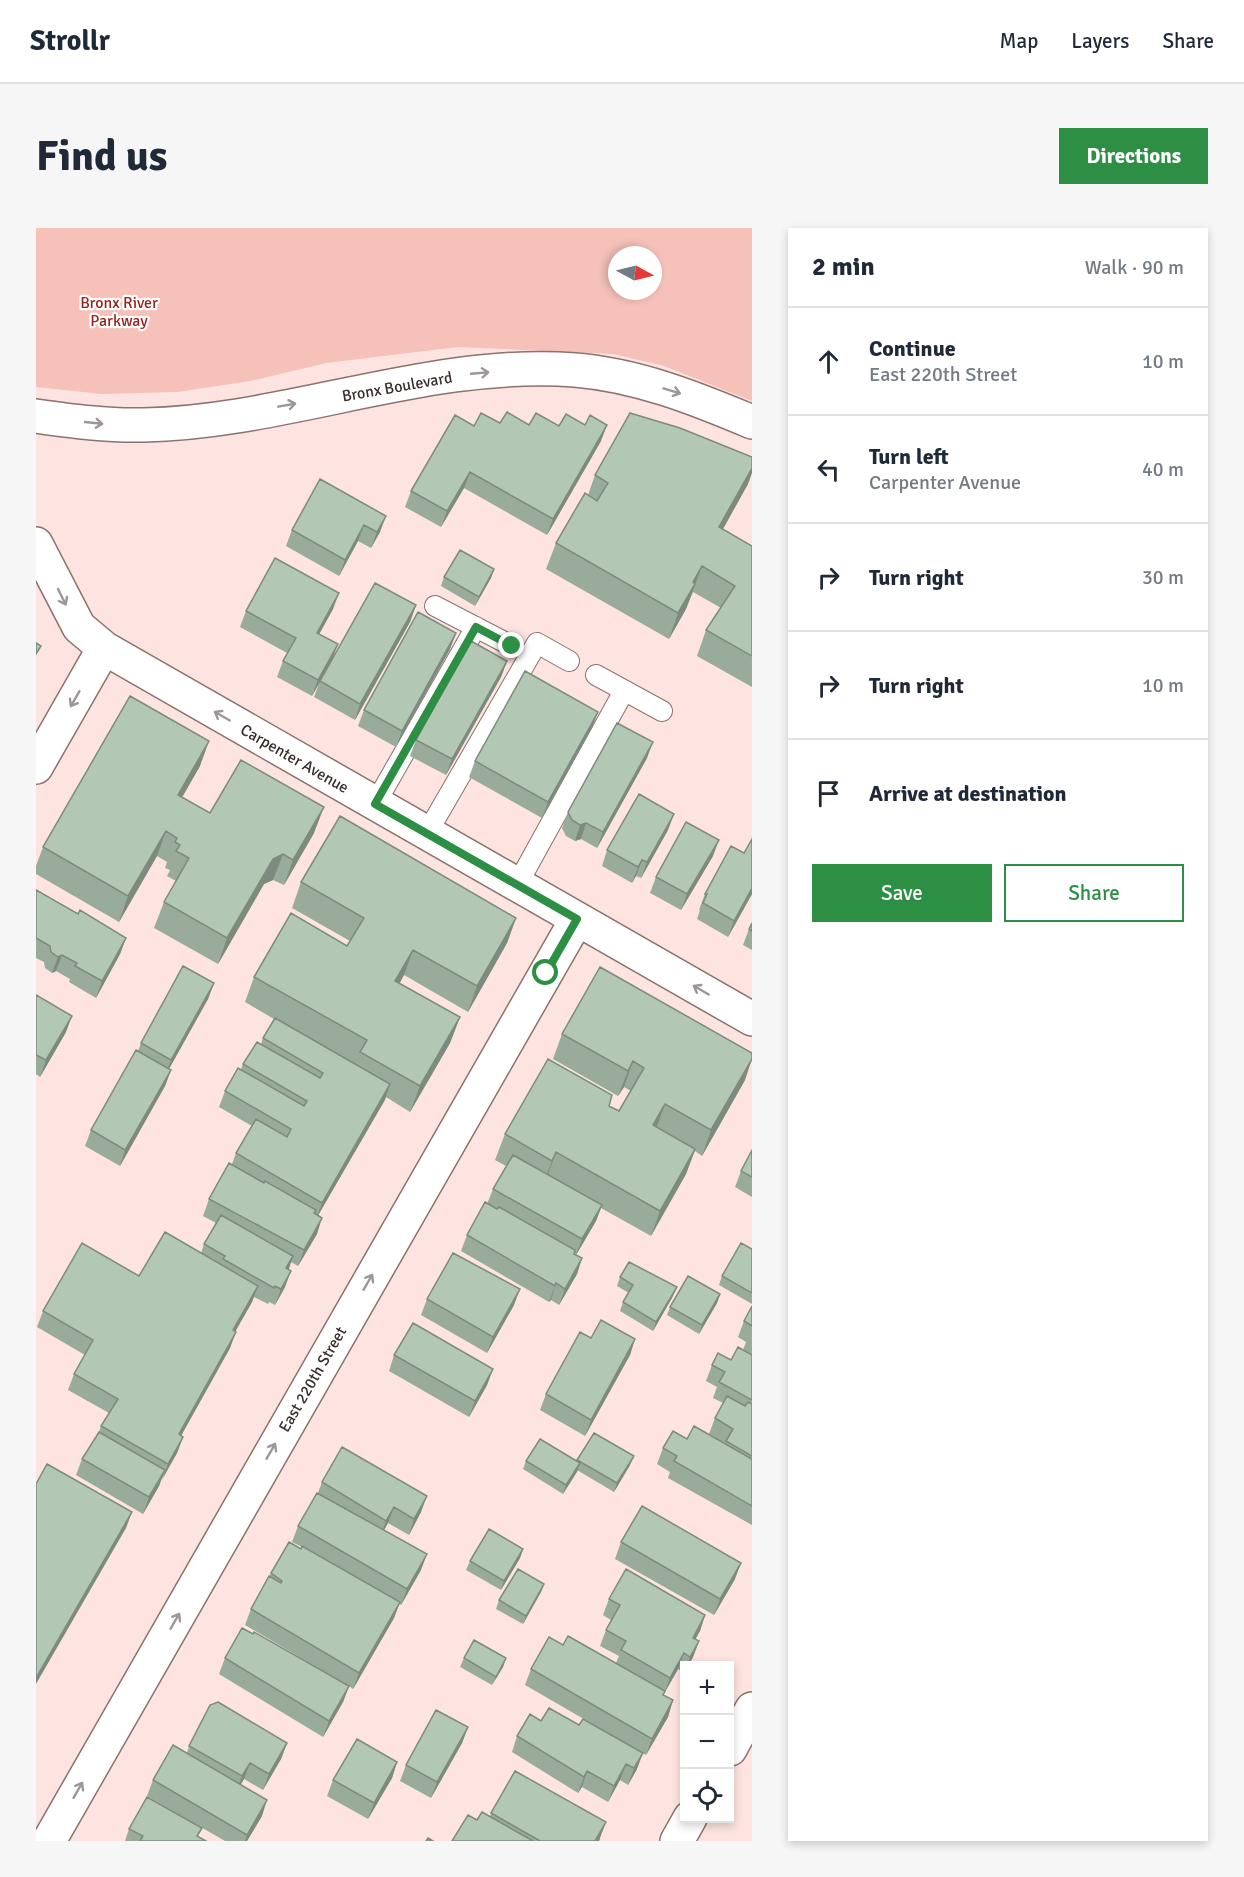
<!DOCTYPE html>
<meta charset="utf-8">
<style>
:root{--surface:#fff;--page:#f6f6f7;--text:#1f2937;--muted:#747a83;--line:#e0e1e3;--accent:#2c8f44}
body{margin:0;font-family:Signika,sans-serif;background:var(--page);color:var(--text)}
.controls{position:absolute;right:18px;bottom:18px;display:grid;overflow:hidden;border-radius:0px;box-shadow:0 3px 9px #0003}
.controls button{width:54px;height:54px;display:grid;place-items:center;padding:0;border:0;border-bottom:2px solid var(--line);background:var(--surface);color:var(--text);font:30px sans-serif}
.compass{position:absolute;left:572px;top:18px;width:54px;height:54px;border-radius:50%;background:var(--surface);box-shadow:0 3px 9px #0003;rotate:97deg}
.stop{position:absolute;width:18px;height:18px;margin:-14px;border:4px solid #2c8f44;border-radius:50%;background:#fff}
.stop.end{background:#2c8f44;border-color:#fff;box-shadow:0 2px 6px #0008}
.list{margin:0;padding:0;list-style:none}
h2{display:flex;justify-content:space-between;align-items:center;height:78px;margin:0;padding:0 24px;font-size:26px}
h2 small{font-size:20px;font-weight:400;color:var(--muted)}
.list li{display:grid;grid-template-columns:39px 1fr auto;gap:18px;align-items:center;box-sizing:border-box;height:108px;padding:0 24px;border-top:2px solid var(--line)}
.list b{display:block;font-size:22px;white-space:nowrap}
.list p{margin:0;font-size:20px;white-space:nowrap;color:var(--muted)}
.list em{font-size:20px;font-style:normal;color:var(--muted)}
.actions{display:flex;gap:12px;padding:18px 24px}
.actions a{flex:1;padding:14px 0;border:2px solid var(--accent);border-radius:0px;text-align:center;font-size:21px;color:var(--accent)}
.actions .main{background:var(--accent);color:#fff}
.icon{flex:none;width:33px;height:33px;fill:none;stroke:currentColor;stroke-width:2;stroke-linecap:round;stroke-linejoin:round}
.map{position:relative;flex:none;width:716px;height:1613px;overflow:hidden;border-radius:0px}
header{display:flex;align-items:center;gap:36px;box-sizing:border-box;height:84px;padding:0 30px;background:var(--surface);border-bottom:2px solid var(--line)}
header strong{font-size:28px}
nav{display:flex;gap:33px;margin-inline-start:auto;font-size:21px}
.intro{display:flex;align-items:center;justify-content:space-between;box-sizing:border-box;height:144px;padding:0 36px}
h1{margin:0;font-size:42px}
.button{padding:15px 27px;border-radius:0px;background:var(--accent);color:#fff;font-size:21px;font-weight:700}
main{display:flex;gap:36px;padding:0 36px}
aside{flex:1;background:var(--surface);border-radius:0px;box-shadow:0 3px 9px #0003}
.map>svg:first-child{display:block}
</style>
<header>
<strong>Strollr</strong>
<nav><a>Map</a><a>Layers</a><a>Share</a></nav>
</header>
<div class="intro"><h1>Find us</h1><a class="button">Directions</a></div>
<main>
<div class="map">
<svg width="716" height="1613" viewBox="0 0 716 1613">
<rect width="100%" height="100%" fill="#fde4e0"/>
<!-- green -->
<path fill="#f5c1b9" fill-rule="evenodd" d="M0 0H716V173L628 138 578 126 422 119 290 135 215 153 141 164 66 166 0 159ZM581 27H617V63H581Z"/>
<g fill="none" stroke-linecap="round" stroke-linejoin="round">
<defs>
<path id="lane" d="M399 378 476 418
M560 447 626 483
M339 576 440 399
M391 605 501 415 533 433
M481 657 588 463"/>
<path id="street" d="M0 188C36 193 72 198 108 197 252 194 393 131 539 142 601 147 659 170 716 194
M0 316 43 399 68 420 716 791
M0 539 68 420
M694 1521 716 1481
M13 1613 541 691
M641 1613 654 1590"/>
</defs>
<!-- lane casing -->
<use href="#lane" stroke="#8d716d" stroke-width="22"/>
<!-- street casing -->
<use href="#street" stroke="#8d716d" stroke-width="36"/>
<!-- lane -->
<use href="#lane" stroke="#fff" stroke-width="20"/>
<!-- street -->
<use href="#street" stroke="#fff" stroke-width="33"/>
</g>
<!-- wall -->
<path fill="#99ab9b" d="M464 195 523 198 565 213 511 307 428 260 405 299 369 279 375 263 438 198Z
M559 247 712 256 687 301 716 318V459L661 428 670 402 685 380 657 364 650 381 633 411 510 341 520 315 552 267Z
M284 251 344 304 335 320 322 313 303 348 250 318 256 302Z
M458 341 455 350 439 378 405 358 408 349Z
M380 377 374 394 319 492 278 469 283 456 276 468 241 449 247 433 251 425 204 399 210 383 297 381 283 406 297 430Z
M420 405 414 421 360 519 322 498 328 482Z
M471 433 465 449 410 547 374 528 380 512Z
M556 500 506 590 433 549 439 533Z
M611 530 561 620 545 611 539 613 530 608 526 600 532 584Z
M164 538 146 569 174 585 278 605 248 657 237 652 228 656 182 736 118 700 128 674 140 653 131 648 134 642 129 640 131 634 121 628 83 694 0 646V638L7 619Z
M632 602 605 650 600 648 596 655 566 638 571 622Z
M677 628 645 682 614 665 620 649Z
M265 654 480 690 471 715 432 784 368 747 364 755 424 789 414 815 374 884 350 869 282 987 281 1006 262 1038 255 1034 252 1041 249 1059 239 1077 233 1074 232 1076 218 1069 216 1074 199 1104 194 1120 145 1208 147 1209 141 1225 125 1252 123 1258 107 1286 40 1247 46 1231 63 1204 65 1198 73 1185 32 1162 38 1146 49 1127 1 1099 7 1083 165 1025 168 1016 180 995 167 988 173 971 196 936 200 925 216 898 183 879 189 863 205 841 207 836 225 816 227 810 238 791 209 774 218 749 311 718 314 713 256 680Z
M0 662 42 686 90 710 84 726 60 770 33 754 34 751 20 743 16 745 9 740 8 734 0 730Z
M669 666H716L692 709 661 691 664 682H663Z
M716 695V722L707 717 713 701Z
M178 755 172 771 133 841 135 842 129 858 84 938 49 918 55 902 102 823 105 815Z
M0 767 30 804 4 849 0 846Z
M526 806 709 852 666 928 659 923 650 946 615 1008 565 980 560 993 540 1027 546 1030 541 1046 523 1077 515 1072 513 1074 425 1023 431 1007 451 976 457 961 470 938 459 932 469 906 573 878 583 883 595 863 588 859 582 868 517 831Z
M716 922V969L699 959 705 943Z
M716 1021V1076L683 1057 686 1048Z
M584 1049 637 1068 617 1103 584 1083 587 1074 593 1065 581 1058Z
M684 1066 681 1075 663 1106 631 1087 634 1079Z
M391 1071 478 1077 451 1125 385 1087Z
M716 1078V1127L707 1122 710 1114 702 1109 708 1093Z
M555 1110 599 1111 594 1127 549 1208 504 1182 510 1166Z
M358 1127 457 1141 451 1157 433 1189 353 1143Z
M716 1127V1297L632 1250 634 1244 621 1236 627 1220 651 1211 689 1216 673 1206 679 1190 687 1175 677 1170 681 1159 670 1153 676 1137Z
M541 1232 594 1237 578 1264 541 1242 527 1266 487 1241 490 1233H541Z
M286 1254 385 1284 373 1307 352 1295 348 1302 385 1342 365 1377 363 1376 358 1390 317 1461 313 1458 307 1474 287 1509 183 1446 189 1430 309 1456 209 1397 215 1381 235 1345 265 1321 266 1319 256 1314 262 1298 282 1265Z
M585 1314 699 1351 678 1387 579 1331Z
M487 1321 484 1330 465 1362 430 1342 434 1333Z
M508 1356 505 1364 487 1396 460 1381 463 1372Z
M573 1371 669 1387 664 1403 659 1411 663 1413 657 1429 653 1437H648V1445L642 1441 629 1464 628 1467 637 1472 632 1489 610 1527 489 1457 495 1441 527 1417 580 1435 583 1428 564 1418 570 1402 575 1392 567 1387Z
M428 1430H470L467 1439 456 1457 424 1439Z
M505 1493 601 1541 592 1557 584 1552 572 1574 546 1559 542 1565 476 1524 481 1508Z
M432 1499 426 1515 395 1570 364 1553 370 1537Z
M251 1515 245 1531 227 1562 208 1551 205 1556 226 1588 211 1613H189L111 1568 117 1552 151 1525 153 1518Z
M361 1534 356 1550 332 1591 291 1568 297 1552Z
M455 1585 564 1610 563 1613H416L441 1592 454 1589Z
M93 1601 162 1609 170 1613H89Z"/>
<!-- shaded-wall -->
<path fill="#7d8b7e" d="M571 197 565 213 511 307 517 291Z
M716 240V245L712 256 674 324 683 299Z
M434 244 428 260 405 299 411 283Z
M350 288 344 304 335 320 341 304Z
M328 297 322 313 303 348 309 332Z
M666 338 650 381 633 411 642 385 657 354Z
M458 341 455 350 439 378 443 369Z
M303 365 297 381 275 421 281 405Z
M380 377 374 394 319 492 324 476Z
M420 405 414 421 360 519 366 503Z
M302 416 296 432 276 468 282 452Z
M471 433 465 449 410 547 416 531Z
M562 484 556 500 506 590 512 574Z
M173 513 164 538 133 592 142 567Z
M617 514 611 530 561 620 567 604Z
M288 579 278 605 248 657 257 632Z
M638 586 632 602 605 650 611 634Z
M550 595 545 611 539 613 544 597Z
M130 603 121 628 83 694 92 668Z
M683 612 677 628 645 682 651 666Z
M247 626 237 652 228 656 182 736 191 710 237 631Z
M606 632 600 648 596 655 602 639Z
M716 660V666L692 709 698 693Z
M480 690 471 715 432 784 441 758Z
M90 710 84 726 60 770 66 753Z
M377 722 368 747 350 778 359 753Z
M26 727 20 743 16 745 22 729Z
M178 755 172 771 129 848 135 832Z
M36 788 30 804 4 849 10 832Z
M424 789 414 815 374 884 384 858Z
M716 831 709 852 666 928 675 902Z
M597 833 588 859 582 868 592 843Z
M135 842 129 858 84 938 89 922Z
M354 856 349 872 280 991 286 975Z
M629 876 620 901 617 897Z
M659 921 650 946 615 1008 624 983Z
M520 924 511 949 506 958 516 933Z
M566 977 560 993 540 1027 546 1011Z
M286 990 281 1006 262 1038 268 1022Z
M257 1028 252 1044 250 1040Z
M546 1030 541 1046 523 1077 529 1061Z
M255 1043 249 1059 239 1077 245 1061Z
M520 1055 515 1072 513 1074 519 1058Z
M222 1058 216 1074 191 1118 197 1102Z
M641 1059 637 1068 617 1103 620 1094Z
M484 1061 478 1077 451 1125 457 1109Z
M684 1066 681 1075 663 1106 666 1097Z
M200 1104 194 1120 137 1222 143 1206Z
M599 1111 594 1127 549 1208 555 1192Z
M457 1141 451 1157 433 1189 439 1173Z
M147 1209 141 1225 126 1252 132 1236Z
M598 1228 594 1237 578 1264 581 1255Z
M544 1235 541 1244 527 1266 530 1257Z
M129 1242 123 1258 107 1286 113 1269Z
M391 1268 385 1284 373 1307 378 1291Z
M358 1279 352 1295 344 1309 350 1293Z
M96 1284 90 1300 0 1456V1450Z
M487 1321 484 1330 465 1362 468 1353Z
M391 1326 385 1342 365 1377 371 1361Z
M705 1335 699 1351 678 1387 684 1371Z
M508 1356 505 1364 487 1396 490 1388Z
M364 1374 358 1390 317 1461 323 1445Z
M669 1387 664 1403 651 1426 657 1410Z
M663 1413 657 1429 653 1437H651L654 1429Z
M648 1425 642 1441 629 1464 622 1483 634 1450Z
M470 1430 467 1439 456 1457 460 1449Z
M313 1458 307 1474 287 1509 293 1493Z
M637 1472 632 1489 610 1527 616 1511Z
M432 1499 426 1515 395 1570 401 1554Z
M251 1515 245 1531 227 1562 233 1546Z
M607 1525 601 1541 592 1557 598 1540Z
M361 1534 356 1550 332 1591 338 1575Z
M214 1535 208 1551 200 1564 206 1548Z
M590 1536 584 1552 572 1574 578 1558Z
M551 1543 546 1559 542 1565 548 1549Z
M231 1572 226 1588 211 1613H209L211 1607Z
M570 1594 564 1610 563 1613H559Z"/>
<!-- building -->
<path fill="#b2c7b4" stroke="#7d8b7e" stroke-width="1.5" d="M471 184 493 197 500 185 523 198 530 186 549 197 554 187 571 197 517 291 434 244 411 283 375 263 419 187 438 198 445 185 464 195Z
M594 185 644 200 716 229V240L683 299 716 318V428L670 402 699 358 666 338 657 354 659 356 642 385 520 315 549 265 561 273 572 255 559 247Z
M284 251 350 288 341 304 328 297 309 332 256 302Z
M424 322 458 341 443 369 408 349Z
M239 330 303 365 281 405 302 416 282 452 247 433 260 410 210 383Z
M339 355 380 377 324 476 284 453Z
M382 384 420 405 366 503 328 482Z
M435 413 471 433 416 531 380 512Z
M0 415 5 418 0 426Z
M489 443 562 484 512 574 439 533Z
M94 468 173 513 142 567 174 585 205 532 288 579 257 632 247 626 237 631 191 710 128 674 153 630 140 623 144 617 139 614 141 610 130 603 92 668 7 619Z
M581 495 617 514 567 604 550 595 544 597 536 592 532 584Z
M603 566 638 586 611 634 606 632 602 639 571 622Z
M304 588 480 690 441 758 377 722 359 753 424 789 384 858 324 824 331 812 218 749 255 685 311 718 328 690 265 654Z
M650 594 683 612 651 666 620 649Z
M716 611V660L698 693 667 675 671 666H669L695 618 708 625Z
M0 662 42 686 44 682 90 710 66 753 39 738 41 735 26 727 22 729 15 724 14 718 0 710Z
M716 695V703L713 701Z
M147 738 178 755 135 832 105 815Z
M564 739 716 825V831L675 902 629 876 617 897 659 921 624 983 520 924 516 933 469 906 512 831 576 867 573 878 583 883 608 840 597 833 592 843 526 806Z
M0 767 36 788 10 832 0 827Z
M239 790 354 856 286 975 200 925 220 891 251 909 255 901 189 863 202 840 268 878 271 873 207 836 221 814 284 850 287 845 227 810Z
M100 822 135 842 89 922 55 902Z
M716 922V949L705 943Z
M477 927 566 977 546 1011 457 961Z
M193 935 228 955 229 953 280 982 278 985 286 990 268 1022 173 971Z
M449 974 461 981 463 979 539 1022 538 1026 546 1030 529 1061 520 1055 519 1058 431 1007Z
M185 987 257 1028 250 1040 255 1043 245 1061 239 1058 238 1060 187 1031 189 1028 168 1016Z
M129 1004 222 1058 197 1102 200 1104 143 1206 147 1209 132 1236 65 1198 82 1171 38 1146 57 1112 7 1083 46 1015 103 1048Z
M705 1015 716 1021V1065L686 1048Z
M417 1025 484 1061 457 1109 391 1071Z
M593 1034 641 1059 620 1094 587 1074 597 1057 584 1049Z
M652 1048 684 1066 666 1097 634 1079Z
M716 1078V1098L708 1093Z
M565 1092 599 1111 555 1192 510 1166 544 1104 555 1110Z
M377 1095 457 1141 439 1173 358 1127Z
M702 1119 716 1127V1172L683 1154 689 1144 676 1137 682 1125 695 1132Z
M691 1168 709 1178 712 1174 716 1176V1228L690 1213 697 1201 679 1190Z
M658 1198 716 1231V1278L638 1233 641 1228 627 1220 637 1203 651 1211Z
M63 1204 129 1242 113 1269 46 1231Z
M558 1205 598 1228 581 1255 541 1232Z
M504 1211 544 1235 530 1257 490 1233Z
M306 1219 391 1268 378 1291 358 1279 350 1293 286 1254Z
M11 1236 96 1284 0 1450V1256Z
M281 1265 391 1326 371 1361 262 1298Z
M606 1278 705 1335 684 1371 585 1314Z
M453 1301 487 1321 468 1353 434 1333Z
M253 1314 265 1321 266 1318 364 1374 323 1445 215 1381 233 1348 245 1355 246 1353 235 1345Z
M482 1341 508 1356 490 1388 463 1372Z
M590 1341 669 1387 657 1410 663 1413 654 1429 648 1425 634 1450 585 1422 590 1413 570 1402 584 1377 573 1371Z
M206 1400 217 1406 218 1404 313 1458 293 1493 189 1430Z
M532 1408 629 1463 627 1467 637 1472 616 1511 495 1441 513 1409 527 1417Z
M438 1412 470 1430 460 1449 428 1430Z
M182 1474 251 1515 233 1546 214 1535 206 1548 153 1518 174 1477Z
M513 1480 543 1497 547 1491 607 1525 598 1540 590 1536 578 1558 551 1543 548 1549 481 1508 494 1486 505 1493Z
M400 1482 432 1499 401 1554 370 1537Z
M321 1511 361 1534 338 1575 297 1552Z
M137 1517 231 1572 211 1607 117 1552Z
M479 1543 570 1594 559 1613H504L455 1585Z
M111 1569 166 1600 161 1608 170 1613H104L107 1608 93 1601Z
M446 1584 497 1613H416L432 1587 441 1592Z
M392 1610 397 1613H390Z"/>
<!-- one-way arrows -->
<defs><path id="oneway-shaft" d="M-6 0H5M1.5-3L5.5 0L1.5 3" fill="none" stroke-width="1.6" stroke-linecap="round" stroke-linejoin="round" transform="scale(1.5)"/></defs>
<g stroke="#9c9696">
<use href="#oneway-shaft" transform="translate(444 145) rotate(-5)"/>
<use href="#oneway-shaft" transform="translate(636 163) rotate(17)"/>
<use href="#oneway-shaft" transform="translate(251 177) rotate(-10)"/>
<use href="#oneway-shaft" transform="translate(58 195) rotate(6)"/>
<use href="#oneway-shaft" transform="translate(26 369) rotate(64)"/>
<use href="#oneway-shaft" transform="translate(39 471) rotate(120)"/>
<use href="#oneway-shaft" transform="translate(186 488) rotate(-150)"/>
<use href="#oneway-shaft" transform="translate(665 762) rotate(-150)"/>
<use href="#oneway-shaft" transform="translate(332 1054) rotate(-60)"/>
<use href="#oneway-shaft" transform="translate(235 1223) rotate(-60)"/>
<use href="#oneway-shaft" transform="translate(139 1393) rotate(-60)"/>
<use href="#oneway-shaft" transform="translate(42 1562) rotate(-60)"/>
</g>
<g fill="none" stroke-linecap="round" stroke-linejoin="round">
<!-- route -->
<path stroke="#2c8f44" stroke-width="8" d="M476 418 440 399 339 576 541 691 510 745"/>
</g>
<g text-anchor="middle" stroke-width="4.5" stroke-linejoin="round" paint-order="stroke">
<!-- park labels -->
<g font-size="16" fill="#93241f" stroke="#fff">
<text x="83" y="80">Bronx River<tspan x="83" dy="18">Parkway</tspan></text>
</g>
<!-- street labels -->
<g font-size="16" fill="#392d2c" stroke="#fff">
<text transform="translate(361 158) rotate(-10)" y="6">Bronx Boulevard</text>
<text transform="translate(259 530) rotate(30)" y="6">Carpenter Avenue</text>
<text transform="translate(276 1151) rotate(-60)" y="6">East 220th Street</text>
</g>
</g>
</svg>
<div class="controls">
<button>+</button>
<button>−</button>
<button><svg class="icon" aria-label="locate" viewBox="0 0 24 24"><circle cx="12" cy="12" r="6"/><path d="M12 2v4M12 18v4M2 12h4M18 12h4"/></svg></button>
</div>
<svg class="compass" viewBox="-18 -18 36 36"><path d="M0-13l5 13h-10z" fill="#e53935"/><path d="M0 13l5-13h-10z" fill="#747a83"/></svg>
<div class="stop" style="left:510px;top:745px"></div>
<div class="stop end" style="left:476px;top:418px"></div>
</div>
<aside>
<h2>2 min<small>Walk · 90 m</small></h2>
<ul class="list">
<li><svg class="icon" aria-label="ahead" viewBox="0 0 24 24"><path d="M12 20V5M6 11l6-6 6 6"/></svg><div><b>Continue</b><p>East 220th Street</p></div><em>10 m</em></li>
<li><svg class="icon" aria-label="left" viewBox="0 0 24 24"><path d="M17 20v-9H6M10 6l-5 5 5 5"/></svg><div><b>Turn left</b><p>Carpenter Avenue</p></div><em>40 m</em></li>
<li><svg class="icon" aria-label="right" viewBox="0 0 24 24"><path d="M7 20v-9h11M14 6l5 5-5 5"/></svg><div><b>Turn right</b></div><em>30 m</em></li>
<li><svg class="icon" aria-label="right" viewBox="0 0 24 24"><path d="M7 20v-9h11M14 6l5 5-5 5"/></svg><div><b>Turn right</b></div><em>10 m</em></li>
<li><svg class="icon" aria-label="arrive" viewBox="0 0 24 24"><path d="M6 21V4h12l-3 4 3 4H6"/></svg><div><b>Arrive at destination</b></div></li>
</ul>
<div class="actions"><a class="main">Save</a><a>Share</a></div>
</aside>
</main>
